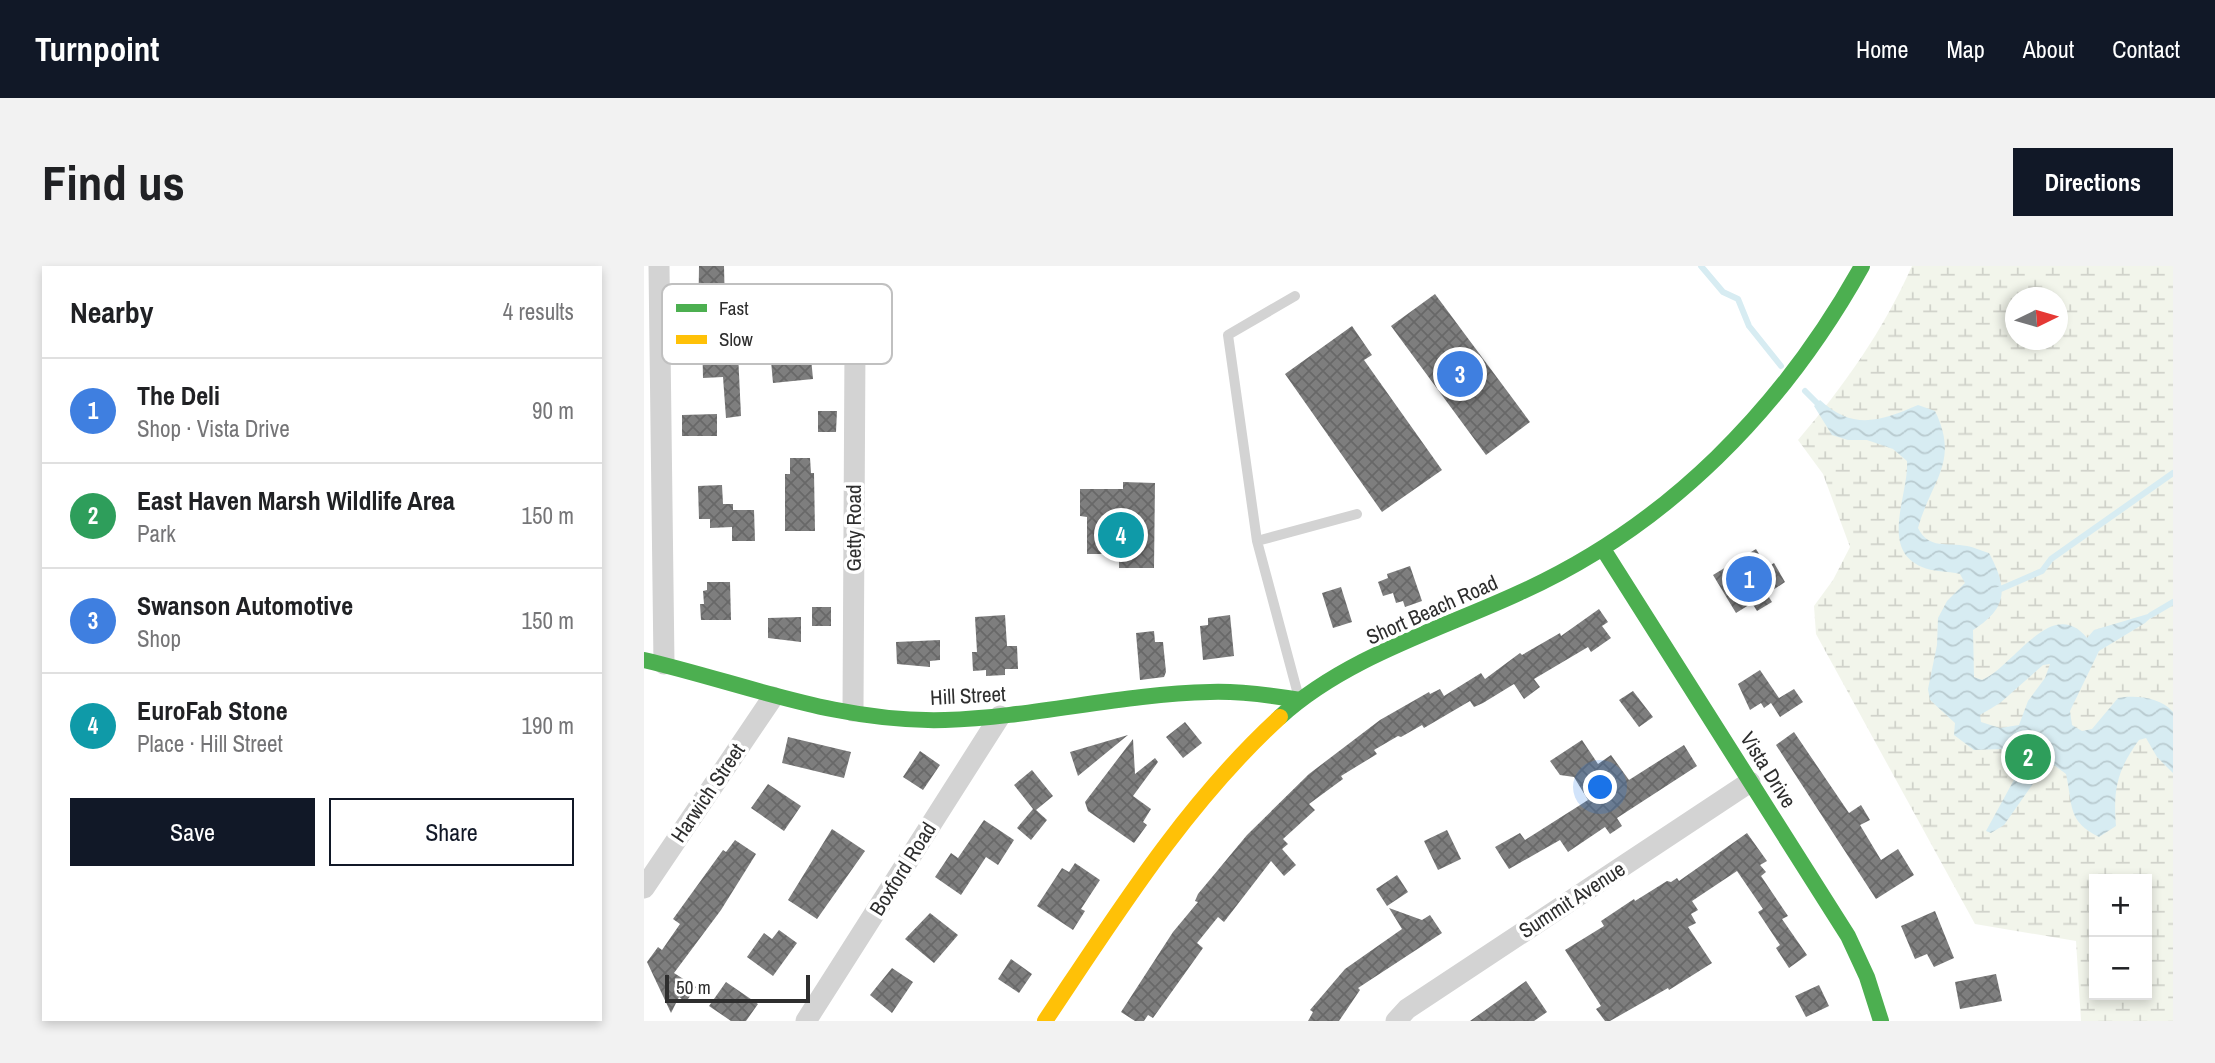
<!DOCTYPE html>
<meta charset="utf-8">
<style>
:root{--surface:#fff;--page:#f2f2f2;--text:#202124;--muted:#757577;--line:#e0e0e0;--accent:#111827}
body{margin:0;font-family:"Archivo Narrow",sans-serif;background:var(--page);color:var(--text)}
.controls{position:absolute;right:21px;bottom:21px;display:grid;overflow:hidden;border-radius:0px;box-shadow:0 4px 10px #0003}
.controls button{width:63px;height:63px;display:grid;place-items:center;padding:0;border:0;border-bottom:2px solid var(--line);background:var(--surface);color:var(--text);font:35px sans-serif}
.compass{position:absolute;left:1361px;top:21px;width:63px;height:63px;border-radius:50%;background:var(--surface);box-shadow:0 4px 10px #0003;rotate:85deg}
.scale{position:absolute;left:21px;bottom:18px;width:145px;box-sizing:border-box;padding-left:7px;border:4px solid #2e2e2e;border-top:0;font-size:19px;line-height:24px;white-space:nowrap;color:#2e2e2e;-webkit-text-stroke:5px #fff;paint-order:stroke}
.you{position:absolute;left:957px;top:522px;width:24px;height:24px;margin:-18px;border:5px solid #fff;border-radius:50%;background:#1a73e8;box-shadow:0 0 0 10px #1a73e833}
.badge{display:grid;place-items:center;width:46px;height:46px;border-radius:50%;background:var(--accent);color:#fff;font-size:23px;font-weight:700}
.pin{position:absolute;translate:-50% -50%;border:4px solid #fff;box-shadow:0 2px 7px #0006}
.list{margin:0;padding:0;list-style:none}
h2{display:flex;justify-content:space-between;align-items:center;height:91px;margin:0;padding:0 28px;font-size:30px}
h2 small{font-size:23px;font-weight:400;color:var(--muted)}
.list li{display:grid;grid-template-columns:46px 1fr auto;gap:21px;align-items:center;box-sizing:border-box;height:105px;padding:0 28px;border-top:2px solid var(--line)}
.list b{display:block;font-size:26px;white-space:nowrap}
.list p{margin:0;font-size:23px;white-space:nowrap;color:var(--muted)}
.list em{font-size:23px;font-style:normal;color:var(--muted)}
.actions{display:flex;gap:14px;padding:21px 28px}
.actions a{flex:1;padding:16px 0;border:2px solid var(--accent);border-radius:0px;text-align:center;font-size:24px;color:var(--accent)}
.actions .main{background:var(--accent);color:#fff}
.map{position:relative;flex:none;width:1529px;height:755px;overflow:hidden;border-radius:0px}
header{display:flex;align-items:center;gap:42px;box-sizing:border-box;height:98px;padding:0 35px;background:var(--accent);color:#fff}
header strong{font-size:33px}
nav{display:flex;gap:38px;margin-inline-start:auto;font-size:24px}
.intro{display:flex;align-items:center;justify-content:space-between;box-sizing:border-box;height:168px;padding:0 42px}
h1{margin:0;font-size:49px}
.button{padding:18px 32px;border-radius:0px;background:var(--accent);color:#fff;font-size:24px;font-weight:700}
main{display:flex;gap:42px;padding:0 42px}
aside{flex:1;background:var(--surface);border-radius:0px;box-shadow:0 4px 10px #0003}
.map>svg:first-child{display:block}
</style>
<header>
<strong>Turnpoint</strong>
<nav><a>Home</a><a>Map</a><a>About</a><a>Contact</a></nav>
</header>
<div class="intro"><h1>Find us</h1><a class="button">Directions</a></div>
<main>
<aside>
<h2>Nearby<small>4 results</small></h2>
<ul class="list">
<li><span class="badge" style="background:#3f7fe0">1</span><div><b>The Deli</b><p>Shop · Vista Drive</p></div><em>90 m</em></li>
<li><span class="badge" style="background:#2e9e5b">2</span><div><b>East Haven Marsh Wildlife Area</b><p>Park</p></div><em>150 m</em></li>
<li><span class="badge" style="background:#3f7fe0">3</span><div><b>Swanson Automotive</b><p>Shop</p></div><em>150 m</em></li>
<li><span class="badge" style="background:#0f9aa8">4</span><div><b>EuroFab Stone</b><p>Place · Hill Street</p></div><em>190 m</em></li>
</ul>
<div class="actions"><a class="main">Save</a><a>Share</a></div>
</aside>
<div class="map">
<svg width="1529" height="755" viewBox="0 0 1529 755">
<defs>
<pattern id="wetland-marsh" width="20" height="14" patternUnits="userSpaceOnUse" patternTransform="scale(1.75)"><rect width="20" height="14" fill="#f2f5eb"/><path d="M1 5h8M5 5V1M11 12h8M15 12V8" fill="none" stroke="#d0d2ca"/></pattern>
<pattern id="water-waves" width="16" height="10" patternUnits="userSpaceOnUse" patternTransform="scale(1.75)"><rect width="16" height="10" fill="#d7ecf2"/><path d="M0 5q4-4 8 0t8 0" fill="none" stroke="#b9cbd0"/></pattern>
<pattern id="building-cross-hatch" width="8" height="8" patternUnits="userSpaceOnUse" patternTransform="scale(1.75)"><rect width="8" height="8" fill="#7e7e7e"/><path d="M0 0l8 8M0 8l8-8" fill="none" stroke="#686868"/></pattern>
</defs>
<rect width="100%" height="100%" fill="#fff"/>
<!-- wetland -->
<path fill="url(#wetland-marsh)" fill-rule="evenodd" d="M1268 0H1529V755H1437L1432 675 1331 658 1172 368 1170 340 1189 314 1206 281 1179 208 1154 174C1200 120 1239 65 1268 0ZM1372 32H1414V74H1372ZM1450 613H1503V729H1450Z"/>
<!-- water -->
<path fill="url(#water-waves)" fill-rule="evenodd" d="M1176 134C1209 165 1237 155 1274 139L1291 145C1316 196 1287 215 1274 262 1285 284 1303 276 1323 280 1330 281 1338 285 1345 287 1364 322 1364 342 1329 364L1330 411 1338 414C1370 400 1408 329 1443 372L1450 364 1514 345 1501 357 1455 385 1426 445 1428 459 1438 465 1448 463 1474 432C1492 429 1516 431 1529 446V507L1513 491 1502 472 1495 474C1473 504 1469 524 1472 560L1455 571C1423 555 1429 540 1422 508L1410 499H1402L1360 559 1347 567 1342 565 1371 512 1390 491 1386 482 1330 484 1310 469 1311 457 1286 434 1284 423 1293 379 1294 352 1303 335 1321 317 1316 308C1304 305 1288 306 1278 301 1235 283 1265 229 1263 195L1249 183 1223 174H1204L1188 169 1170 140ZM1406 398 1401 412 1384 435 1375 459 1356 462 1337 456 1336 449 1356 437 1399 399Z"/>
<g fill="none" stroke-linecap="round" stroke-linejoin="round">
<!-- stream -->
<path stroke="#d7ecf2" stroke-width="6" d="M1057 0 1079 26 1094 33 1105 60 1137 100
M1161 125 1178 142
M1352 325 1398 305 1407 293 1529 207
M1507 349 1529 336"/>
</g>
<!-- building -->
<path fill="url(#building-cross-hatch)" d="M55 0H80L82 88 94 87 97 150 82 152 79 111 59 112 58 67H54Z
M791 28 886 156 842 189 747 60Z
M708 60 728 89 720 94 798 204 738 246 641 108Z
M166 81 169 113 129 117 126 84Z
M174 145H193L192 166H174Z
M73 148V170H38V149Z
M146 192H166L167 207H170L171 265H141V208H146Z
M479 216 511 217 510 302H475V288H443V251L436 250V223H479Z
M78 219 79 238H89V244H110L111 275H88V261L66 262V253H55L54 220Z
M1112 283 1123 301 1130 297 1141 316 1123 328 1128 336 1113 345 1108 337 1092 347 1069 309Z
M766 300 778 335 761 341 759 335 752 337 749 327 739 330 734 316 744 312 743 308Z
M63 316H86L87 354H57L56 338H60L59 325 63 324Z
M697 321 708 356 689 362 678 327Z
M168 341H187V360H168Z
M955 343 964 356 958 360 967 372 947 386 944 381 890 413 896 421 880 433 870 418 839 437 830 441 826 435 780 462 778 459 757 471 754 470 730 484 733 488 697 510 699 513 665 538 671 544 639 573 644 578 638 583 652 599 640 610 627 595 580 656 574 651 553 677 559 682 509 752 504 749 500 755H491L477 746 529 666 554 636 551 635 554 628 603 569 665 508 736 454 785 426 786 428 796 423 800 430 837 407 841 413 876 387 878 389 916 367 917 370Z
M361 349 363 380H373L374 403H361V409L342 410V404L329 405 328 386H333L331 351Z
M586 349 590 390 559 394 556 360 564 359V352Z
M157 351V376L124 372V352Z
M510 365 511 376H519L522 406 520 411 496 414 492 367Z
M296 374V394L286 395V401L253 398 252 376Z
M1116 404 1135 432 1150 423 1159 436 1136 451 1127 437 1120 442 1117 437 1106 444 1094 418Z
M989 425 1009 451 995 461 975 434Z
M541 456 558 477 539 492 522 471Z
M1150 466 1205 547 1217 539 1226 554 1216 559 1237 594 1254 583 1270 609 1232 633 1132 479Z
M484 469 434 510 426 486Z
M144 471 207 486 200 512 138 497Z
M489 473 491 508 511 492 514 496 489 530 507 543 499 556 503 559 490 577 444 545 441 536Z
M938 474 954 498 967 489 985 514 1040 479 1053 500 973 552 978 560 966 568 961 561 924 586 916 574 865 603 851 581 876 567 881 574 944 534 930 511 916 509 906 495Z
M276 485 296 499 279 524 259 511Z
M388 504 409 530 392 544 403 554 387 574 373 562 389 543 370 519Z
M124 518 157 540 140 565 107 542Z
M340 554 370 574 354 599 342 591 317 629 291 611 307 587 314 592Z
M188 563 221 585 173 653 144 634Z
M803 564 817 593 794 604 780 575Z
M1103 567 1123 595 1116 599 1122 606 1117 610 1144 650 1138 653 1163 689 1145 702 1132 682 1136 679 1114 646 1119 643 1093 605 1048 635 1054 644 1047 648 1052 657 1044 661 1068 697 1025 724 1024 722 966 755H961L952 743 957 740 921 684 960 660 957 655 990 633 991 635 1023 615 1027 616 1033 612 1035 615Z
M91 574 112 588 77 644 30 707 52 721 42 736 35 731 27 747 3 696 14 681 18 684 36 658 29 653 79 584 82 586Z
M431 597 456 614 437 643 441 645 429 664 393 640 418 602 425 606Z
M753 609 764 626 743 640 732 623Z
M745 642 778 654 786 649 798 667 714 722 716 724 695 755H664L669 746 666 744 701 703 758 663Z
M1291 645 1310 692 1290 701 1283 688 1271 693 1257 660Z
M286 647 314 669 290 697 261 673Z
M135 664 153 677 129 710 103 691 120 667 128 673Z
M367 693 388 708 375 727 354 713Z
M248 702 269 716 248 747 226 729Z
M1352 708 1358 735 1316 743 1311 716Z
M882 715 903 746 890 755H826Z
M82 716 114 738 102 755H87L65 740Z
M1175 719 1185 740 1162 751 1151 730Z"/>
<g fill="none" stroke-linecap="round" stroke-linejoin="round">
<!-- lane -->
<path stroke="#d3d3d3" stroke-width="10" d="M651 30 584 69 613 275 655 432
M613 275 713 248"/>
<!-- street -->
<path stroke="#d3d3d3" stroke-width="21" d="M15 0 20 398
M209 445 211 79
M0 622 129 431
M162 755 356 450
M752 755 763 743 1106 516"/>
<!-- fast -->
<path stroke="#4caf50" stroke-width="16" d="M959 283 1204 670 1223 711 1237 755
M0 394C102 418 194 457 301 454 390 451 477 428 566 426 596 425 626 429 656 434
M636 451C702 391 795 364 875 327 1024 260 1139 142 1218 0"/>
<!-- slow -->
<path stroke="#ffc107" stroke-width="16" d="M401 755C472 649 541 538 636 451"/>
</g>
<g text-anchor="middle" stroke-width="7" stroke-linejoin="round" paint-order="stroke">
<!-- street labels -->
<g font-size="21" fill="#2e2e2e" stroke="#fff">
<text transform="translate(210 262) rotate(-90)" y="7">Getty Road</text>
<text transform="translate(788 344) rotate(-24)" y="7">Short Beach Road</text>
<text transform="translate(324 430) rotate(-3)" y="7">Hill Street</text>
<text transform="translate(1124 504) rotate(58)" y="7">Vista Drive</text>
<text transform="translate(64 527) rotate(-56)" y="7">Harwich Street</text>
<text transform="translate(259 603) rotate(-58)" y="7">Boxford Road</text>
<text transform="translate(928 634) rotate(-33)" y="7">Summit Avenue</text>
</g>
</g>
<!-- legend -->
<rect x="18" y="18" width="230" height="80" rx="10" fill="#fff" stroke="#c0c0c0" stroke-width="2"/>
<rect x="32" y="38" width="31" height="8" fill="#4caf50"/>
<rect x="32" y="69" width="31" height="9" fill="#ffc107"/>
<g font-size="19" fill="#2e2e2e">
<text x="75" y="49">Fast</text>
<text x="75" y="80">Slow</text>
</g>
</svg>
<div class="controls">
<button>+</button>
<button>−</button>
</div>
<svg class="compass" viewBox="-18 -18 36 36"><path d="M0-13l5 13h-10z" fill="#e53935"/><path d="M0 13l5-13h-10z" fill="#757577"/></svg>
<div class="scale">50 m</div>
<div class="you"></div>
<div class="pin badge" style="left:1105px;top:313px;background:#3f7fe0">1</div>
<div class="pin badge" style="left:1384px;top:491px;background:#2e9e5b">2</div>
<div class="pin badge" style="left:816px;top:108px;background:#3f7fe0">3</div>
<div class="pin badge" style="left:477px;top:269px;background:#0f9aa8">4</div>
</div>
</main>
